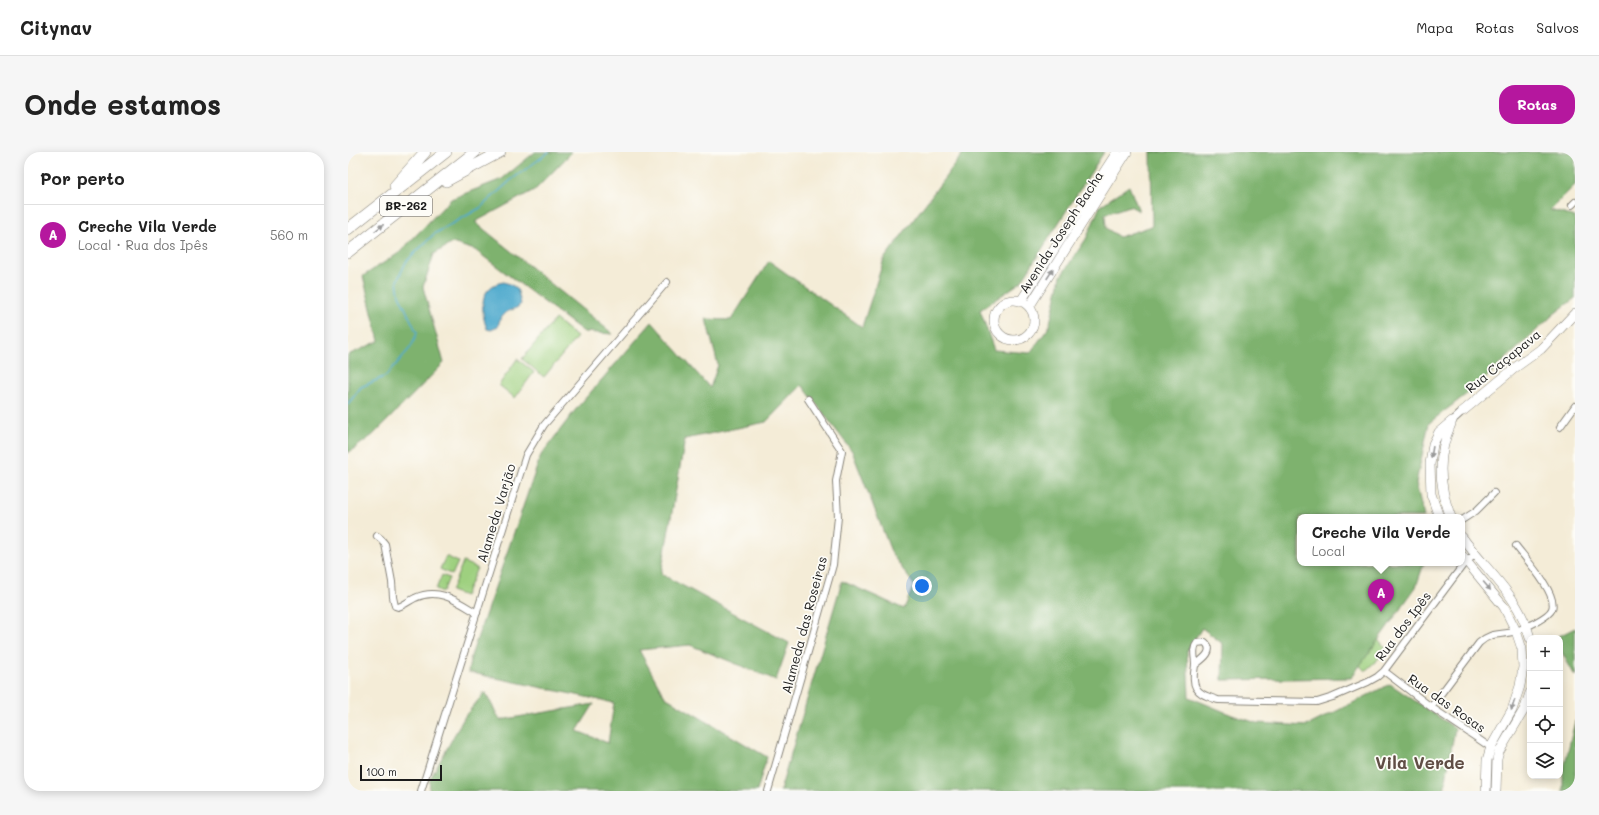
<!DOCTYPE html>
<html lang="pt">
<meta charset="utf-8">
<style>
:root{--surface:#fff;--page:#f6f6f6;--text:#222;--muted:#767676;--line:#e0e0e0;--accent:#b5179e}
body{margin:0;font-family:Mali,sans-serif;background:var(--page);color:var(--text)}
.controls{position:absolute;right:12px;bottom:12px;display:grid;overflow:hidden;border-radius:8px;box-shadow:0 2px 10px #0003}
.controls button{width:36px;height:36px;display:grid;place-items:center;padding:0;border:0;border-bottom:1px solid var(--line);background:var(--surface);color:var(--text);font:20px sans-serif}
.scale{position:absolute;left:12px;bottom:10px;width:82px;box-sizing:border-box;padding-left:4px;border:2px solid #1c1c1c;border-top:0;font-size:11px;line-height:14px;white-space:nowrap;color:#1c1c1c;-webkit-text-stroke:3px #fdfcf7;paint-order:stroke}
.you{position:absolute;left:574px;top:434px;width:14px;height:14px;margin:-10px;border:3px solid #fff;border-radius:50%;background:#1a73e8;box-shadow:0 0 0 6px #1a73e833}
.badge{display:grid;place-items:center;width:26px;height:26px;border-radius:50%;background:var(--accent);color:#fff;font-size:13px;font-weight:700}
.pin{position:absolute;translate:-50% -33px;filter:drop-shadow(0 1px 2px #0008)}
.pin::after{content:'';position:absolute;top:21px;width:14px;height:12px;background:inherit;clip-path:polygon(0 0,100% 0,50% 100%)}
.popup{position:absolute;left:949px;top:362px;width:168px;height:52px;box-sizing:border-box;display:grid;place-content:center;border-radius:8px;background:var(--surface);filter:drop-shadow(0 1px 3px #0005);font-size:13px;white-space:nowrap;color:var(--muted)}
.popup b{font-size:15px;color:var(--text)}
.popup::after{content:'';position:absolute;left:50%;top:100%;margin-left:-8px;border:8px solid transparent;border-top-color:var(--surface)}
.list{margin:0;padding:0;list-style:none}
h2{display:flex;justify-content:space-between;align-items:center;height:52px;margin:0;padding:0 16px;font-size:17px}
h2 small{font-size:13px;font-weight:400;color:var(--muted)}
.list li{display:grid;grid-template-columns:26px 1fr auto;gap:12px;align-items:center;box-sizing:border-box;height:60px;padding:0 16px;border-top:1px solid var(--line)}
.list b{display:block;font-size:15px;white-space:nowrap}
.list p{margin:0;font-size:13px;white-space:nowrap;color:var(--muted)}
.list em{font-size:13px;font-style:normal;color:var(--muted)}
.icon{flex:none;width:22px;height:22px;fill:none;stroke:currentColor;stroke-width:2;stroke-linecap:round;stroke-linejoin:round}
.map{position:relative;flex:none;width:1227px;height:639px;overflow:hidden;border-radius:16px}
header{display:flex;align-items:center;gap:24px;box-sizing:border-box;height:56px;padding:0 20px;background:var(--surface);border-bottom:1px solid var(--line)}
header strong{font-size:19px}
nav{display:flex;gap:22px;margin-inline-start:auto;font-size:14px}
.intro{display:flex;align-items:center;justify-content:space-between;box-sizing:border-box;height:96px;padding:0 24px}
h1{margin:0;font-size:28px}
.button{padding:10px 18px;border-radius:16px;background:var(--accent);color:#fff;font-size:14px;font-weight:700}
main{display:flex;gap:24px;padding:0 24px}
aside{flex:1;background:var(--surface);border-radius:16px;box-shadow:0 2px 10px #0003}
.map>svg:first-child{display:block}
</style>
<header>
<strong>Citynav</strong>
<nav><a>Mapa</a><a>Rotas</a><a>Salvos</a></nav>
</header>
<div class="intro"><h1>Onde estamos</h1><a class="button">Rotas</a></div>
<main>
<aside>
<h2>Por perto<small></small></h2>
<ul class="list">
<li><span class="badge">A</span><div><b>Creche Vila Verde</b><p>Local · Rua dos Ipês</p></div><em>560 m</em></li>
</ul>
</aside>
<div class="map">
<svg width="1227" height="639" viewBox="0 0 1227 639">
<rect width="100%" height="100%" fill="#fdfcf7"/>
<filter id="ink" filterUnits="userSpaceOnUse"><feTurbulence type="fractalNoise" baseFrequency=".025" numOctaves="2"/><feDisplacementMap in="SourceGraphic" scale="8" xChannelSelector="R" yChannelSelector="G"/><feConvolveMatrix kernelMatrix="1 2 1 2 8 2 1 2 1" color-interpolation-filters="sRGB"/></filter>
<filter id="wash" filterUnits="userSpaceOnUse"><feTurbulence type="fractalNoise" baseFrequency=".012" numOctaves="4" result="noise"/><feDisplacementMap in="SourceGraphic" scale="16" xChannelSelector="R" yChannelSelector="G"/><feGaussianBlur stdDeviation="0.9" result="paint"/><feColorMatrix in="noise" values="0 0 0 0 0 0 0 0 0 0 0 0 0 0 0 0 0 1.4 0 .05"/><feComposite in="paint" operator="in"/></filter>
<g filter="url(#wash)">
<rect width="100%" height="100%" fill="#f4ecd7"/>
<!-- green -->
<path fill="#9ed07f" stroke="#5d764e" d="M207 167 229 185 196 225 174 207Z
M169 207 186 220 167 246 151 233Z
M98 404 110 410 104 423 92 417Z
M115 410 129 416 117 444 103 439Z
M94 423 101 426 95 440 88 437Z
M1008 464 1040 498 1017 519 985 485Z"/>
<!-- forest -->
<path fill="#7eb26e" stroke="#4d6745" d="M187 0H224L188 37 127 70 265 182 236 180 127 98 104 91 86 102 75 135 96 211 25 283 0 301V203L31 189 15 124 51 101 103 47 154 27Z
M616 0H756L673 130 632 158 646 198 682 201 701 175 713 124 738 87 752 54 781 34 791 59 782 54 757 62 758 76 771 85 804 74 803 0H1227V33L1202 58 1227 65V146L1206 162 1129 234 1081 271 1068 331 1076 365H952V411H1076L1068 435 1003 526 874 528 875 492 854 476 839 499 841 545 884 563 909 571 959 574 1042 532 1107 576 1096 639H432L494 429 556 457 566 433 544 402 504 299 454 233 418 270 337 287 313 422 441 491 428 528 342 493 291 498 317 545 419 605 409 639H81L82 627 117 564 137 540 152 568 246 552 229 579 260 591 266 551 120 520 123 504 193 303 228 257 304 170 362 236 370 213 358 167 383 168 421 109 514 175 536 107Z
M1227 476V524L1212 497V486H1207Z
M1227 569V639H1215V620Z"/>
<!-- water -->
<path fill="#51abce" stroke="#366475" d="M156 130C172 136 169 137 173 152 166 161 153 155 150 175L143 178 139 177C132 159 131 133 156 130Z"/>
<g fill="none" stroke-linecap="round" stroke-linejoin="round">
<!-- stream -->
<path stroke="#51abce" stroke-width="1.5" d="M0 252 13 235 38 224 63 195 69 181 51 143 49 129 58 110 86 82 132 56 163 28 201 0"/>
</g>
</g>
<g filter="url(#ink)">
<g fill="none" stroke-linecap="round" stroke-linejoin="round">
<defs>
<path id="street" d="M1224 53 1227 50
M1104 269 1115 259
M1212 275 1227 254
M1114 368 1128 359 1146 341
M29 384 33 387 37 392 44 430 45 445 47 454 50 455C56 453 61 449 67 446 91 435 109 449 129 461
M847 513C855 507 867 499 857 490L849 491C844 497 847 505 847 512 847 517 845 522 846 528 846 541 860 545 870 548L969 550 985 545 1020 530 1029 525 1036 519 1118 409 1128 403
M1036 519 1083 555 1145 597
M1083 555 1131 491C1144 479 1153 484 1168 479 1177 476 1201 465 1204 457 1210 442 1177 406 1168 394
M73 639 178 303 196 273 319 130
M420 639 485 413 490 365 488 329 494 299 460 247"/>
<path id="secondary" d="M646 168a20 20 0 1 1 40 0a20 20 0 1 1-40 0Z
M673 149 769 0
M681 155 779 0
M1115 259 1168 215 1193 197 1227 161
M1103 272C1089 303 1090 333 1103 365
M1091 365 1083 342 1082 312 1085 292 1091 280 1104 269
M1114 385C1139 420 1171 443 1182 486
M1114 404 1156 455 1168 479 1174 497 1175 515 1172 534 1164 558 1143 595 1139 608 1138 639
M1148 639 1149 607 1151 600 1177 556 1182 541"/>
<path id="highway" d="M98 29 152 0
M47 34 77 0
M0 77 98 0
M0 100 127 0"/>
</defs>
<!-- street casing -->
<use href="#street" stroke="#88847a" stroke-width="8"/>
<!-- secondary casing -->
<use href="#secondary" stroke="#88847a" stroke-width="10"/>
<!-- highway casing -->
<use href="#highway" stroke="#88847a" stroke-width="12"/>
<!-- street -->
<use href="#street" stroke="#fff" stroke-width="6"/>
<!-- secondary -->
<use href="#secondary" stroke="#fff" stroke-width="9"/>
<!-- highway -->
<use href="#highway" stroke="#fff" stroke-width="11"/>
</g>
<!-- one-way arrows -->
<defs><path id="oneway-solid" d="M-6-.8H1V-3.2L6.5 0L1 3.2V.8H-6Z"/></defs>
<g fill="#999">
<use href="#oneway-solid" transform="translate(31 76) rotate(-38)"/>
<use href="#oneway-solid" transform="translate(702 122) rotate(-57)"/>
<use href="#oneway-solid" transform="translate(1084 300) rotate(99)"/>
<use href="#oneway-solid" transform="translate(1139 434) rotate(50)"/>
<use href="#oneway-solid" transform="translate(1165 553) rotate(109)"/>
</g>
</g>
<g text-anchor="middle" stroke-width="3.5" stroke-linejoin="round" paint-order="stroke">
<!-- shield labels -->
<rect fill="#fdfcf7" stroke="#605f5e" stroke-width="1" x="32" y="44" width="52" height="20" rx="3"/>
<g font-size="12" font-weight="bold" fill="#1c1c1c">
<text x="58" y="58">BR-262</text>
</g>
<!-- street labels -->
<g font-size="13" fill="#1c1c1c" stroke="#fdfcf7">
<text transform="translate(713 80) rotate(-57)" y="5">Avenida Joseph Bacha</text>
<text transform="translate(1155 209) rotate(-39)" y="5">Rua Caçapava</text>
<text transform="translate(148 361) rotate(-73)" y="5">Alameda Varjão</text>
<text transform="translate(456 473) rotate(-75)" y="5">Alameda das Roseiras</text>
<text transform="translate(1055 474) rotate(-53)" y="5">Rua dos Ipês</text>
<text transform="translate(1099 551) rotate(35)" y="5">Rua das Rosas</text>
</g>
<!-- district labels -->
<g font-size="17" font-weight="bold" fill="#604e45" stroke="#fdfcf7">
<text x="1072" y="617">Vila Verde</text>
</g>
</g>
</svg>
<div class="controls">
<button>+</button>
<button>−</button>
<button><svg class="icon" aria-label="locate" viewBox="0 0 24 24"><circle cx="12" cy="12" r="6"/><path d="M12 2v4M12 18v4M2 12h4M18 12h4"/></svg></button>
<button><svg class="icon" aria-label="layers" viewBox="0 0 24 24"><path d="M12 4l9 5-9 5-9-5zM3 14l9 5 9-5"/></svg></button>
</div>
<div class="scale">100 m</div>
<div class="you"></div>
<div class="pin badge" style="left:1033px;top:460px">A</div>
<div class="popup"><b>Creche Vila Verde</b>Local</div>
</div>
</main>
